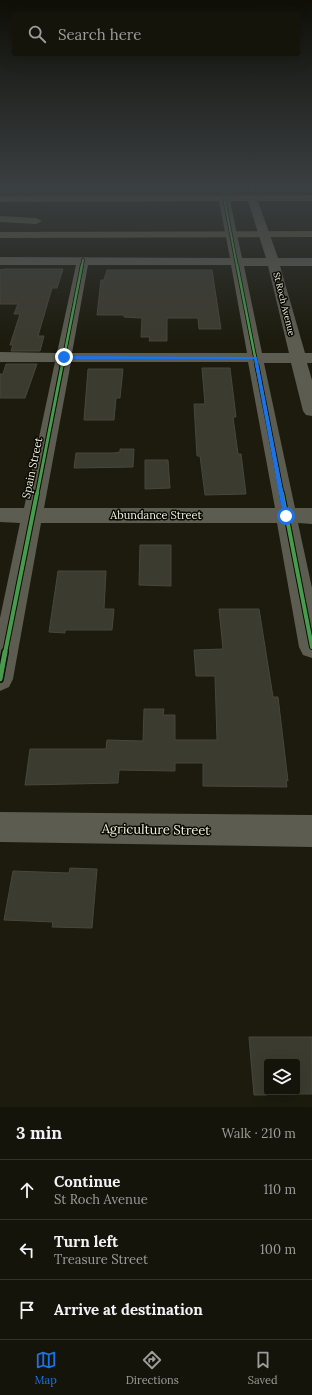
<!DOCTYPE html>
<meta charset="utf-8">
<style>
:root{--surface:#15140a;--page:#222118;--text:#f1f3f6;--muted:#9d9e9c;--line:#34332b;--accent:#1a73e8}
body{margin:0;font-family:Lora,serif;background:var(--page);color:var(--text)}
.controls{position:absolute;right:12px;bottom:12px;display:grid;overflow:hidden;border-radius:4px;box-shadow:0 4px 16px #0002}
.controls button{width:36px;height:36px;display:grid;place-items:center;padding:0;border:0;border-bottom:1px solid var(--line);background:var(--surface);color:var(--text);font:20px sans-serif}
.stop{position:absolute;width:12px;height:12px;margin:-9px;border:3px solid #1a73e8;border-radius:50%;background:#fff}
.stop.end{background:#1a73e8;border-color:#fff;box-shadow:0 1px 4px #0008}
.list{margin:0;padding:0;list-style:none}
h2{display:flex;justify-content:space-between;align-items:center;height:52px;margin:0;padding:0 16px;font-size:17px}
h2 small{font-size:13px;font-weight:400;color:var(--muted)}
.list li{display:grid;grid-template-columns:26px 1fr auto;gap:12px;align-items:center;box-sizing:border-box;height:60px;padding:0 16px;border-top:1px solid var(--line)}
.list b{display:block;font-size:15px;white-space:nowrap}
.list p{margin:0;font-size:13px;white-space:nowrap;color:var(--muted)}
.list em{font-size:13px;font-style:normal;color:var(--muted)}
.icon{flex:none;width:22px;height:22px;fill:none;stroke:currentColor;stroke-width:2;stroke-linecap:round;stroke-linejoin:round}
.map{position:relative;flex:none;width:312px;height:1107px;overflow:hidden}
.search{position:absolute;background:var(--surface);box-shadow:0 4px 16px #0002;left:12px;right:12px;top:12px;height:44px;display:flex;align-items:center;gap:10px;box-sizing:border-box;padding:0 14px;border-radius:4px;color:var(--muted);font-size:15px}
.sheet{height:232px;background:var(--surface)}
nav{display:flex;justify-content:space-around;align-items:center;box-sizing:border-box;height:56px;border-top:1px solid var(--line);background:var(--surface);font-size:11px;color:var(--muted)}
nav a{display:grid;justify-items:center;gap:2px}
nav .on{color:var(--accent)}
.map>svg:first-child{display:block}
</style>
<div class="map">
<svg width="312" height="1107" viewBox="0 0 312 1107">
<rect width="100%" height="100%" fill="#1c1b0e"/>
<!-- building -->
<path fill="#3c3b30" stroke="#48473c" d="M4 269H63L57 288H52L38 336H44L40 351H11L13 345H10L20 314H14L18 304H0V270Z
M107 270H212L221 329H199L198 318H167V341H149L150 337H141L142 318 124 317V315H97L101 280H104Z
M6 364H37L25 398H0V374H3Z
M202 368H230L236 417H233L238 454H241L246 494 205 495 200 456H197L194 404H205Z
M88 369H123L120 398H116L114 420H84Z
M120 449H134L133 467 74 468 76 453H114L120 452Z
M145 460H168L170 488 145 489Z
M140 545H171V586L139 585Z
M58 571H106L104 609H114L112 630H65V633L49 632Z
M219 609H259L273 697H278L288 781 286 780 287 787 203 786V763H175V771L119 770 118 783 25 785 30 749H106L107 740 143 741 144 709H164L163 715H175V740H217L215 676H196L194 650 223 649Z
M70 868 97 869 92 928 52 927 53 922 4 920 13 871 69 873Z
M249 1037H312V1094H297V1062H267V1095H254Z"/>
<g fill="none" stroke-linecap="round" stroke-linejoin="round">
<!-- minor -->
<path fill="#5c5c51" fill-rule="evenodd" d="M312 195V201H258L278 258H312V266H280L305 353H312V363H307L312 380V416L306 415 303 411 291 363H264L295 508H312V524L298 523 312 588V658L303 655 299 647 277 523H41L13 679 9 687 0 691V618L20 523 0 522V508H24L55 362H0V352L57 353 76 265H0V257L230 258 219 201 0 202V196ZM230 201H248L266 258H242ZM88 265H231L247 353H72ZM244 266H268L289 353H262ZM71 362H248L275 508H44Z
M0 812 312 815V847L0 842Z"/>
<!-- highway -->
<path fill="#5d5c47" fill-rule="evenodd" d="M0 216 36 218 42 221 36 224 0 222Z
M312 231V237L0 238V232Z"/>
<defs>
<path id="cycleway-far4" d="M224 198 237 266
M82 266 83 260"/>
<path id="cycleway-far3" d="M237 265 257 367
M62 367 82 265"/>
<path id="cycleway-far2" d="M257 366 282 494
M37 494 62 366"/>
<path id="cycleway-far1" d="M282 493 312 647
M5 653 37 493"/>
<path id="cycleway" d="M0 679 5 652"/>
</defs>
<!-- cycleway-far4 casing -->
<use href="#cycleway-far4" stroke="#0a0a02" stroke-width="3.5"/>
<!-- cycleway-far3 casing -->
<use href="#cycleway-far3" stroke="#0a0a02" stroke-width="4"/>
<!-- cycleway-far2 casing -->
<use href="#cycleway-far2" stroke="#0a0a02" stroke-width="5"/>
<!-- cycleway-far1 casing -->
<use href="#cycleway-far1" stroke="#0a0a02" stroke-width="6"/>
<!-- cycleway casing -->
<use href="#cycleway" stroke="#0a0a02" stroke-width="8"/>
<!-- cycleway-far4 -->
<use href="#cycleway-far4" stroke="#469c4c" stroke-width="2"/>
<!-- cycleway-far3 -->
<use href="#cycleway-far3" stroke="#469c4c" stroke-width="2.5"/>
<!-- cycleway-far2 -->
<use href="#cycleway-far2" stroke="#469c4c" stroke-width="3"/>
<!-- cycleway-far1 -->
<use href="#cycleway-far1" stroke="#469c4c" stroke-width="4"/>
<!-- cycleway -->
<use href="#cycleway" stroke="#469c4c" stroke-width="5"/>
</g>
<!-- sky -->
<linearGradient id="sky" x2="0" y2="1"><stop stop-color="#0f0f08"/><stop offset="0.55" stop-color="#3a3f41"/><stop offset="1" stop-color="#3a3f41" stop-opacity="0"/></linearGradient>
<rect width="312" height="341" fill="url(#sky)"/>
<!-- route -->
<path fill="#1a73e8" d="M62 356 257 357 288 517 283 516 254 359H64Z"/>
<g text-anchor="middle" stroke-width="3" stroke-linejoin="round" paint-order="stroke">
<!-- far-street labels -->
<g font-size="9" fill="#f1f1e1" stroke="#0a0a02">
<text transform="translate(284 304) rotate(76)" y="3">St Roch Avenue</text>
</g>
<!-- street labels -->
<g font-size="11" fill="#f1f1e1" stroke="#0a0a02">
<text transform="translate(32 468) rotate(-78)" y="4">Spain Street</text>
<text x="156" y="519">Abundance Street</text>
</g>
<!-- near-street labels -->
<g font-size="13" fill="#f1f1e1" stroke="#0a0a02">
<text transform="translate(156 829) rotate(1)" y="5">Agriculture Street</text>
</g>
</g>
</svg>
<div class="controls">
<button><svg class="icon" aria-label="layers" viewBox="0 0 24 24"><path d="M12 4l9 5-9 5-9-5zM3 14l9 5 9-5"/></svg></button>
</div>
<div class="stop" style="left:286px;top:516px"></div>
<div class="stop end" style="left:64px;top:357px"></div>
<div class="search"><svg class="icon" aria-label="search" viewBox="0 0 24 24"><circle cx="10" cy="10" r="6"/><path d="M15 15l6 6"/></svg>Search here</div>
</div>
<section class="sheet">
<h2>3 min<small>Walk · 210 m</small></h2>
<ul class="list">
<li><svg class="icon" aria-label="ahead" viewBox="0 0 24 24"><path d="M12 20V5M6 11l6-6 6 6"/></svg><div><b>Continue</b><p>St Roch Avenue</p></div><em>110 m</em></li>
<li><svg class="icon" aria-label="left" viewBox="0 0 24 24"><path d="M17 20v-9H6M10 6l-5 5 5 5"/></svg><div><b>Turn left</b><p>Treasure Street</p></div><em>100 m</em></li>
<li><svg class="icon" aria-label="arrive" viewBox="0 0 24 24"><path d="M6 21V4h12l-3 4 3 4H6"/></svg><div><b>Arrive at destination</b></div></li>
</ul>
</section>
<nav>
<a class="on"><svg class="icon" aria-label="map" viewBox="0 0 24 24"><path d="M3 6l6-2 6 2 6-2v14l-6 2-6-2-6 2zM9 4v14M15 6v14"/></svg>Map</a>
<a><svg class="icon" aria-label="directions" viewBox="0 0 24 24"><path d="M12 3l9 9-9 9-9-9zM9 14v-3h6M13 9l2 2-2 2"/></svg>Directions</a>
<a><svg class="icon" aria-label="saved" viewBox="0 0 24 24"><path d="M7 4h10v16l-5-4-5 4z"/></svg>Saved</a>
</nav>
